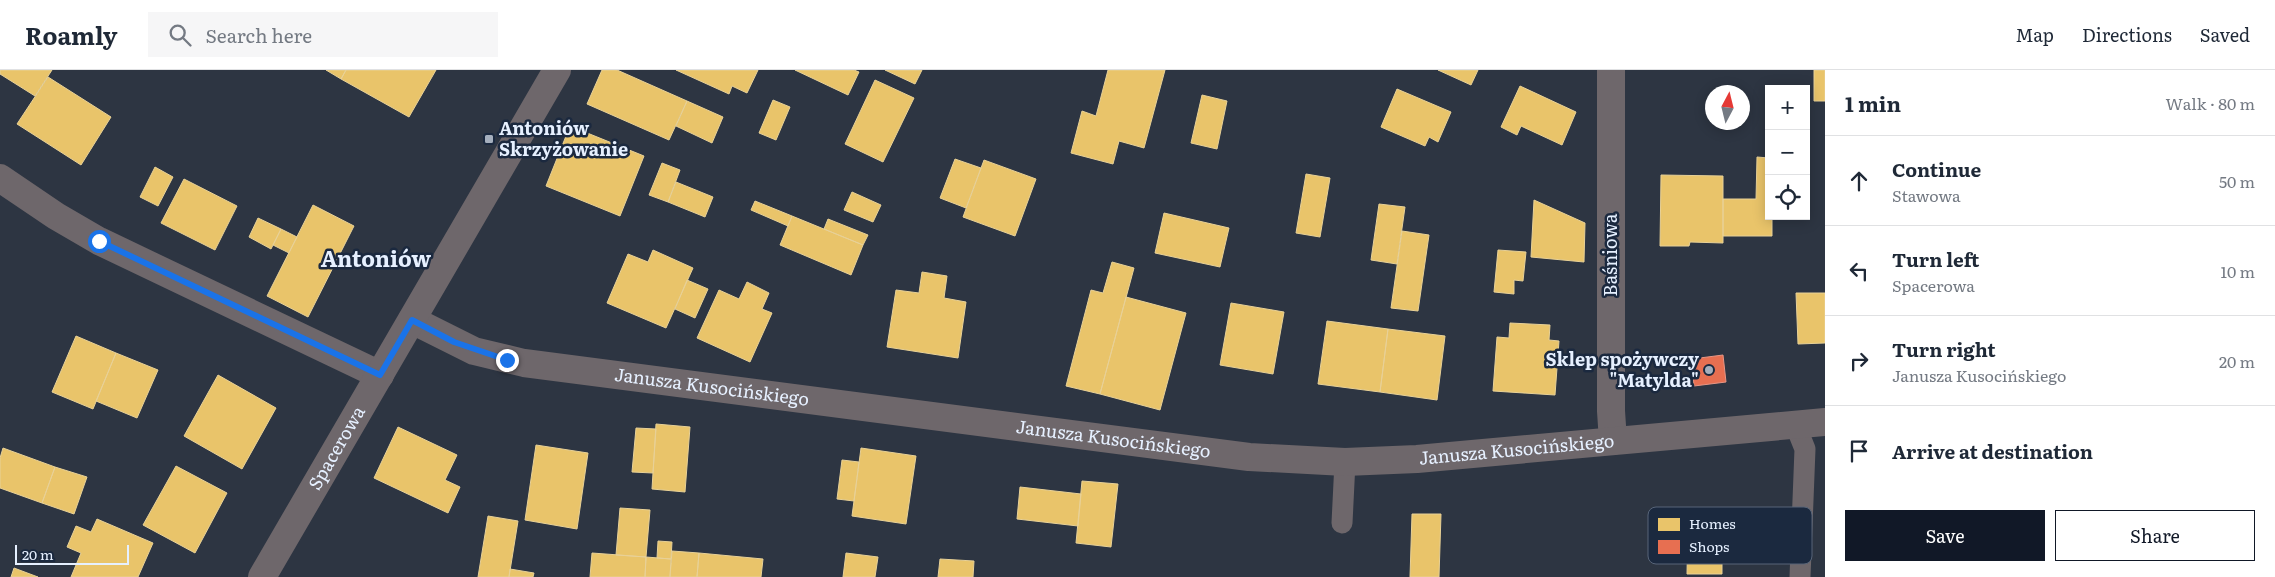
<!DOCTYPE html>
<meta charset="utf-8">
<style>
:root{--surface:#fff;--page:#f6f6f7;--text:#1f2937;--muted:#747a83;--line:#e0e1e3;--accent:#111827}
body{margin:0;font-family:Literata,serif;background:var(--page);color:var(--text)}
.controls{position:absolute;right:15px;top:15px;display:grid;overflow:hidden;border-radius:0px;box-shadow:0 2px 12px #0003}
.controls button{width:45px;height:45px;display:grid;place-items:center;padding:0;border:0;border-bottom:1px solid var(--line);background:var(--surface);color:var(--text);font:25px sans-serif}
.compass{position:absolute;left:1705px;top:15px;width:45px;height:45px;border-radius:50%;background:var(--surface);box-shadow:0 2px 12px #0003;rotate:7deg}
.scale{position:absolute;left:15px;bottom:12px;width:114px;box-sizing:border-box;padding-left:5px;border:2px solid #e6f0ff;border-top:0;font-size:14px;line-height:18px;white-space:nowrap;color:#e6f0ff;-webkit-text-stroke:4px #1b293f;paint-order:stroke}
.stop{position:absolute;width:15px;height:15px;margin:-11px;border:4px solid #1a73e8;border-radius:50%;background:#fff}
.stop.end{background:#1a73e8;border-color:#fff;box-shadow:0 1px 5px #0008}
.list{margin:0;padding:0;list-style:none}
h2{display:flex;justify-content:space-between;align-items:center;height:65px;margin:0;padding:0 20px;font-size:21px}
h2 small{font-size:16px;font-weight:400;color:var(--muted)}
.list li{display:grid;grid-template-columns:32px 1fr auto;gap:15px;align-items:center;box-sizing:border-box;height:90px;padding:0 20px;border-top:1px solid var(--line)}
.list b{display:block;font-size:19px;white-space:nowrap}
.list p{margin:0;font-size:16px;white-space:nowrap;color:var(--muted)}
.list em{font-size:16px;font-style:normal;color:var(--muted)}
.actions{display:flex;gap:10px;padding:15px 20px}
.actions a{flex:1;padding:11px 0;border:1px solid var(--accent);border-radius:0px;text-align:center;font-size:18px;color:var(--accent)}
.actions .main{background:var(--accent);color:#fff}
.icon{flex:none;width:28px;height:28px;fill:none;stroke:currentColor;stroke-width:2;stroke-linecap:round;stroke-linejoin:round}
.map{position:relative;flex:none;width:1825px;height:507px;overflow:hidden}
header{display:flex;align-items:center;gap:30px;box-sizing:border-box;height:70px;padding:0 25px;background:var(--surface);border-bottom:1px solid var(--line)}
header strong{font-size:24px}
nav{display:flex;gap:28px;margin-inline-start:auto;font-size:18px}
.search{width:350px;height:45px;background:var(--page);display:flex;align-items:center;gap:12px;box-sizing:border-box;padding:0 18px;border-radius:0px;color:var(--muted);font-size:19px}
main{display:flex}
aside{flex:1;background:var(--surface)}
.map>svg:first-child{display:block}
</style>
<header>
<strong>Roamly</strong>
<div class="search"><svg class="icon" aria-label="search" viewBox="0 0 24 24"><circle cx="10" cy="10" r="6"/><path d="M15 15l6 6"/></svg>Search here</div>
<nav><a>Map</a><a>Directions</a><a>Saved</a></nav>
</header>
<main>
<div class="map">
<svg width="1825" height="507" viewBox="0 0 1825 507">
<rect width="100%" height="100%" fill="#2d3542"/>
<!-- homes -->
<path fill="#e9c46a" stroke="#e8d197" d="M0 0H52L35 26 0 4Z
M326 0H346L341 9Z
M346 0H436L409 47 341 9Z
M602 0H617L687 31 669 70 587 34Z
M676 0H758L747 23 732 16 729 24Z
M795 0H854L859 2 848 25Z
M885 0H922L915 14Z
M1108 0H1165L1144 78 1119 71 1113 94 1071 83 1082 41 1096 46Z
M1438 0H1478L1471 15Z
M1814 0H1825V31H1814Z
M48 7 111 47 81 95 17 54Z
M875 10 914 28 883 92 845 74Z
M1520 16 1576 42 1562 75 1521 56 1517 65 1501 57Z
M1397 19 1451 42 1438 72 1429 67 1425 76 1381 57Z
M1202 25 1227 31 1217 79 1191 73Z
M773 30 790 37 776 70 759 63Z
M687 31 723 47 712 73 676 56Z
M570 56 644 86 620 146 546 116Z
M1757 87 1769 88V146H1772V166H1723V129H1756Z
M955 89 981 98 966 138 940 128Z
M984 90 1036 109 1015 166 963 147Z
M662 93 680 100 668 132 649 125Z
M155 97 173 107 158 136 140 127Z
M1306 104 1330 108 1320 167 1296 163Z
M1661 105 1723 106V173L1690 172 1689 176H1660Z
M184 109 237 136 215 180 161 153Z
M676 112 713 127 705 147 668 132Z
M852 122 881 135 873 152 844 140Z
M1534 130 1585 153 1584 192 1531 187Z
M755 131 792 146 788 156 751 140Z
M1379 134 1405 137 1397 194 1371 190Z
M313 135 354 156 308 247 267 226Z
M1164 143 1229 158 1220 197 1155 183Z
M792 146 863 175 851 205 780 175Z
M258 148 281 159 271 179 249 167Z
M828 149 868 165 863 175 824 159Z
M281 159 297 167 289 183 273 175Z
M1402 161 1429 165 1418 241 1391 238Z
M653 180 693 198 666 258 607 233 628 184 648 192Z
M1498 180 1526 182 1523 211 1514 210V224L1494 222Z
M1112 192 1134 198 1100 324 1066 316 1091 220 1103 223Z
M922 202 947 206 944 228 966 232 958 288 887 277 896 220 919 223Z
M687 210 708 219 695 248 675 239Z
M747 212 769 223 762 239 772 243 750 292 697 268 719 220 739 229Z
M1796 223H1825V273L1798 274Z
M1126 227 1186 243 1160 340 1100 324Z
M1231 233 1284 242 1273 304 1220 295Z
M1327 251 1388 259 1380 322 1318 314Z
M1510 253 1550 255 1549 270 1559 271 1555 325 1493 321 1497 267 1509 268Z
M1388 259 1445 266 1437 330 1380 322Z
M76 266 116 283 93 339 52 322Z
M116 283 158 300 137 348 96 331Z
M218 305 276 338 242 399 184 366Z
M656 354 690 357 685 422 652 419Z
M398 357 457 385 445 410 460 417 448 443 374 408Z
M636 358 656 359 653 403 632 402Z
M536 375 588 383 577 459 525 450Z
M3 378 55 397 42 433 0 418V388Z
M861 378 916 386 906 454 852 446Z
M842 390 859 392 854 431 837 429Z
M176 396 227 423 195 483 143 455Z
M55 397 87 407 74 444 42 433Z
M1082 411 1118 414 1111 477 1076 473Z
M1020 417 1081 424 1078 456 1017 449Z
M620 438 650 440 646 487 616 485Z
M1412 444H1441L1439 507H1410Z
M488 446 518 451 509 507H478Z
M97 449 153 473 138 507H71L81 483 67 477 76 456 91 462Z
M1688 449H1722V504H1687Z
M658 471 672 472 671 489 657 488Z
M672 481 699 483 697 507H670Z
M592 483 646 487 645 507H590Z
M699 483 763 489 761 507H697Z
M846 483 878 487 875 507H843Z
M646 487 671 489 670 507H645Z
M940 489 974 491 973 507H938Z
M14 498 38 507H11Z
M510 499 534 503 533 507H509Z"/>
<!-- shops -->
<path fill="#e76f51" stroke="#e79685" d="M1723 285 1726 312 1694 316 1692 289Z"/>
<g fill="none" stroke-linecap="round" stroke-linejoin="round">
<!-- service -->
<path stroke="#6e676b" stroke-width="21" d="M1795 354 1805 379 1800 507
M1342 453 1345 392"/>
<!-- minor -->
<g stroke="#6e676b" stroke-width="28">
<path d="M1611 0V341L1613 371"/>
<path d="M0 108 56 146 99 171 380 305"/>
<path id="s1" d="M412 250 474 281 524 293 1249 387 1345 392 1417 389 1825 352"/>
<path id="s2" d="M262 507 557 0"/>
</g>
</g>
<g fill="none" stroke-linecap="round" stroke-linejoin="round">
<!-- route -->
<path stroke="#1a73e8" stroke-width="6" d="M99 171 380 305 412 250 454 272 507 290"/>
</g>
<!-- markers -->
<g fill="#a5afbd" stroke="#1b293f" stroke-width="2">
<rect x="484" y="64" width="10" height="10" rx="2.5"/>
<circle cx="1709" cy="300" r="5"/>
</g>
<g text-anchor="middle" stroke-width="5" stroke-linejoin="round" paint-order="stroke">
<!-- poi labels -->
<g font-size="18" font-weight="bold" fill="#e6f0ff" stroke="#1b293f" text-anchor="start">
<text x="499" y="65">Antoniów<tspan x="499" dy="21">Skrzyżowanie</tspan></text>
<text x="1699" y="296" text-anchor="end">Sklep spożywczy<tspan x="1699" dy="21">"Matylda"</tspan></text>
</g>
<!-- street labels -->
<g font-size="18" fill="#e6f0ff" stroke="#1b293f">
<text transform="translate(1611 185) rotate(-90)" y="6">Baśniowa</text>
<text dy="6" stroke="none"><textPath href="#s1" startOffset="310">Janusza Kusocińskiego</textPath></text>
<text dy="6" stroke="none"><textPath href="#s1" startOffset="715">Janusza Kusocińskiego</textPath></text>
<text dy="6" stroke="none"><textPath href="#s2" startOffset="149">Spacerowa</textPath></text>
<text dy="6" stroke="none"><textPath href="#s1" startOffset="1120">Janusza Kusocińskiego</textPath></text>
</g>
<!-- district labels -->
<g font-size="22" font-weight="bold" fill="#e6f0ff" stroke="#1b293f">
<text x="376" y="197">Antoniów</text>
</g>
</g>
<!-- legend -->
<rect x="1648" y="437" width="164" height="57" rx="8" fill="#1b293f" stroke="#586579" stroke-width="1"/>
<rect x="1658" y="448" width="22" height="13" fill="#e9c46a"/>
<rect x="1658" y="470" width="22" height="14" fill="#e76f51"/>
<g font-size="14" fill="#e6f0ff">
<text x="1689" y="459">Homes</text>
<text x="1689" y="482">Shops</text>
</g>
</svg>
<div class="controls">
<button>+</button>
<button>−</button>
<button><svg class="icon" aria-label="locate" viewBox="0 0 24 24"><circle cx="12" cy="12" r="6"/><path d="M12 2v4M12 18v4M2 12h4M18 12h4"/></svg></button>
</div>
<svg class="compass" viewBox="-18 -18 36 36"><path d="M0-13l5 13h-10z" fill="#e53935"/><path d="M0 13l5-13h-10z" fill="#747a83"/></svg>
<div class="scale">20 m</div>
<div class="stop" style="left:99px;top:171px"></div>
<div class="stop end" style="left:507px;top:290px"></div>
</div>
<aside>
<h2>1 min<small>Walk · 80 m</small></h2>
<ul class="list">
<li><svg class="icon" aria-label="ahead" viewBox="0 0 24 24"><path d="M12 20V5M6 11l6-6 6 6"/></svg><div><b>Continue</b><p>Stawowa</p></div><em>50 m</em></li>
<li><svg class="icon" aria-label="left" viewBox="0 0 24 24"><path d="M17 20v-9H6M10 6l-5 5 5 5"/></svg><div><b>Turn left</b><p>Spacerowa</p></div><em>10 m</em></li>
<li><svg class="icon" aria-label="right" viewBox="0 0 24 24"><path d="M7 20v-9h11M14 6l5 5-5 5"/></svg><div><b>Turn right</b><p>Janusza Kusocińskiego</p></div><em>20 m</em></li>
<li><svg class="icon" aria-label="arrive" viewBox="0 0 24 24"><path d="M6 21V4h12l-3 4 3 4H6"/></svg><div><b>Arrive at destination</b></div></li>
</ul>
<div class="actions"><a class="main">Save</a><a>Share</a></div>
</aside>
</main>
